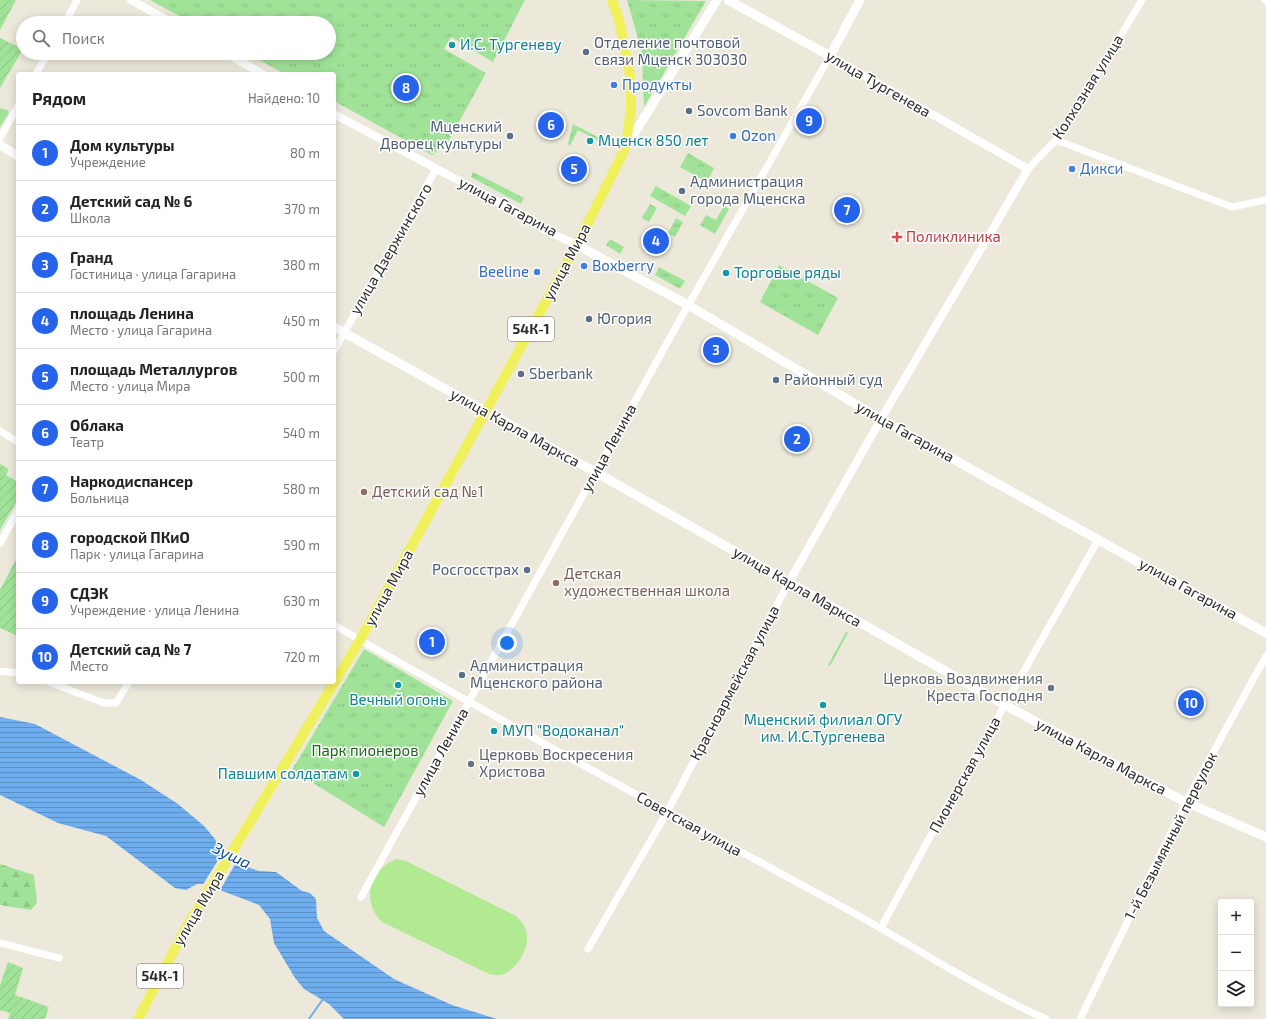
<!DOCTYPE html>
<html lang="ru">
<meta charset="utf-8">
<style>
:root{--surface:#fff;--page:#f6f6f6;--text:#222;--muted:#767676;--line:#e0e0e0;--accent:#2563eb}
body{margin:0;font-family:"Exo 2",sans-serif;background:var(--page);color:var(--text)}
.controls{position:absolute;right:12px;bottom:12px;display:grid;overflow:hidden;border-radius:4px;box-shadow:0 2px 10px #0003}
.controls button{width:36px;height:36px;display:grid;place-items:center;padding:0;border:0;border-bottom:1px solid var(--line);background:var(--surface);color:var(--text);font:20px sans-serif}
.you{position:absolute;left:507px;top:643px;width:14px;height:14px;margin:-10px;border:3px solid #fff;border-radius:50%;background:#1a73e8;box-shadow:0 0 0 6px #1a73e833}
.badge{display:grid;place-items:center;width:26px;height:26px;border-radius:50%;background:var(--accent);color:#fff;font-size:13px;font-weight:700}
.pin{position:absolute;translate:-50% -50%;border:2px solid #fff;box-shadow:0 1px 4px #0006}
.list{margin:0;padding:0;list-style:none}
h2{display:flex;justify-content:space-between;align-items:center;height:52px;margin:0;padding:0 16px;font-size:17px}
h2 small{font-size:13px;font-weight:400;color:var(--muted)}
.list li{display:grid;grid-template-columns:26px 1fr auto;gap:12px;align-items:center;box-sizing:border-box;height:56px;padding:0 16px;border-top:1px solid var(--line)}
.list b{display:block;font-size:15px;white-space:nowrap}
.list p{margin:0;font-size:13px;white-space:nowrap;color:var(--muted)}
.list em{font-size:13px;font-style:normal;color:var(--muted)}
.icon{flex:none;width:22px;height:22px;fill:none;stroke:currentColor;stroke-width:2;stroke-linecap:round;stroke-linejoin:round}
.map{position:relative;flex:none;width:1266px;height:1019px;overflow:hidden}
.search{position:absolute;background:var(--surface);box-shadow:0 2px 10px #0003;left:16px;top:16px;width:320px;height:44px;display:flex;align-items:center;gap:10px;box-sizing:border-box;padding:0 14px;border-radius:22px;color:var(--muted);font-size:15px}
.panel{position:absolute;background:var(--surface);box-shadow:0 2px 10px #0003;left:16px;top:72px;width:320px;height:612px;border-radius:4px}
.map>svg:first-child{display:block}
</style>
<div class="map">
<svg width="1266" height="1019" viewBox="0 0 1266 1019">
<defs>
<pattern id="grass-tufts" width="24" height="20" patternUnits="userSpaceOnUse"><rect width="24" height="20" fill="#a0e398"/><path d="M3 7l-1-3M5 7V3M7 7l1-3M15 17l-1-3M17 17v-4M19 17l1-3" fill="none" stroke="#8ac383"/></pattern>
<pattern id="forest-firs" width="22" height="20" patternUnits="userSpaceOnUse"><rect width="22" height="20" fill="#a0e398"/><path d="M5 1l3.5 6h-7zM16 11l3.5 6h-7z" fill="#8ac383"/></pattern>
<pattern id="garden-furrows" width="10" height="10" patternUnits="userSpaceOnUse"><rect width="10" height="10" fill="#a0e398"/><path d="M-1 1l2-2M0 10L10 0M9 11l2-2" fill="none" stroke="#8ac383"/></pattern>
<pattern id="water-rules" width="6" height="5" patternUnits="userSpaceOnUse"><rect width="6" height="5" fill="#6eaeee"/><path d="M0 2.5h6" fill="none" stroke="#5b8ec1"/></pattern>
</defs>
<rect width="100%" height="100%" fill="#ece9db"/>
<!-- grass -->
<path fill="url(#grass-tufts)" d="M150 0H525L493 62 451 37 444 49 486 73 448 142 432 155 334 101V74H285L246 53H329V23H192Z
M627 0 706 1 644 107 642 52Z
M573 124 605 141 603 143 578 130 570 146 568 144Z
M688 153 714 168 707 182 680 167Z
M473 172 524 198 521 204 471 177Z
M656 186 691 206 685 216 650 196Z
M650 204 657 208 649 222 642 218Z
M724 206 729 209 715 234 700 225 706 215 716 220Z
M676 218 683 222 675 237 668 233Z
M610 239 624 247 620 254 606 245Z
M779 265 838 298 818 335 760 302Z
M659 267 685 281 680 289 655 275Z
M846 632 848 633 830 666 828 665Z
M364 649 453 701 384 827 292 770Z"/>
<!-- forest -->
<path fill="url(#forest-firs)" d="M0 108 7 110 9 113 0 127Z
M0 864 34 875 37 903 31 910 0 905Z"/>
<!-- garden -->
<path fill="url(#garden-furrows)" d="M0 0H16L0 30Z
M0 38 23 49 0 88Z
M0 464 9 469 6 475 18 482V499L0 530Z
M18 556V636L0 628V590Z
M8 962 23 968 15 995 49 1007 45 1019H8L10 1013 0 1010V985Z"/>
<!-- pitch -->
<path fill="#b1ea93" d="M397 859 406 861 516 916C521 921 526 926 527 934 529 949 516 972 500 975 495 976 489 974 485 972L382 922C361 902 369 868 397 859Z"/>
<!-- water -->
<path fill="url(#water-rules)" d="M0 717 35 724 141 780 178 804 204 826 215 839 223 856 230 861 259 871 276 872 302 891 310 893 316 899 317 918 324 931 394 979 452 1005 497 1019H344L329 1004 304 989 295 978 274 943 270 919 259 905 204 884H197L186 890 175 888 106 836 58 823 0 795Z"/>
<!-- pier -->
<path fill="#ece9db" d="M223 852 231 859 237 861 219 892 202 886Z"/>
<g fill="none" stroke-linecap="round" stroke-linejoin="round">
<!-- stream -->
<path stroke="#6eaeee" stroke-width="2" d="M309 1019 323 999"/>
<!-- minor -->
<path stroke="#fff" stroke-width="7" d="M1265 0 1266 1
M65 23 77 0
M36 74 48 53
M0 138 18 106
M1056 140 1232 207 1266 200
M1028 169 1056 140 1068 123 1142 0
M334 351 436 169
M0 431 18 442
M0 543 18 511
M334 625C501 721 669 813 839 905 908 942 974 987 1046 1019
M0 671 18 673
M49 682 104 703H116L129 682
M361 897 682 316 830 56
M881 928 925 846 1098 540
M0 943 59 958
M588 949 667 812 789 582
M1080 1019 1186 802 1266 656"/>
<!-- tertiary -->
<path stroke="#fff" stroke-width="8" d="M131 0 172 23
M225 53 263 74
M334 114 523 215 543 229 577 245
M789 582 881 419 1028 169 830 56"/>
<!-- secondary -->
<path stroke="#fff" stroke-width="9" d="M728 0 830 56 860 0
M0 145 18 156
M626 147 717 0
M577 245 688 305 881 419 1266 633
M334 327 604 477 1005 705 1181 800 1266 837"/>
<!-- primary -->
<path stroke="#f0f05c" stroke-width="10" d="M138 1019 183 933 360 640 577 245 625 149 631 110 630 75 619 20 612 0"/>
</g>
<!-- markers -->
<g fill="#0f9aa8" stroke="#fff" stroke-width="1.5">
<circle cx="452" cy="45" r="4"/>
<circle cx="590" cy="141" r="4"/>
<circle cx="726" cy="273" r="4"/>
<circle cx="398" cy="685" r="4"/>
<circle cx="823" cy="705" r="4"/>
<circle cx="494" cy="731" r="4"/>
<circle cx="356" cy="774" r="4"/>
</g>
<g fill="#5c6f8a" stroke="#fff" stroke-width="1.5">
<circle cx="586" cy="52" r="4"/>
<circle cx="689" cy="111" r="4"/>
<circle cx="510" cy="136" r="4"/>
<circle cx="682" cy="191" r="4"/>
<circle cx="589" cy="319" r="4"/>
<circle cx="521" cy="374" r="4"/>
<circle cx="776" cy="380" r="4"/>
<circle cx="527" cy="570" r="4"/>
<circle cx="462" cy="675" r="4"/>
</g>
<g fill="#3f7fe0" stroke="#fff" stroke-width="1.5">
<circle cx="614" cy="85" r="4"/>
<circle cx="733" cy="136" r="4"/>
<circle cx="1072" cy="169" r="4"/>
<circle cx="584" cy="266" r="4"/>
<circle cx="537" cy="272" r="4"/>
</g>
<path fill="#e0444e" stroke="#fff" stroke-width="1.5" d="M895 231h4v4h4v4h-4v4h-4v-4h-4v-4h4z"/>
<g fill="#8d6e63" stroke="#fff" stroke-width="1.5">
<circle cx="364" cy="492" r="4"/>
<circle cx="556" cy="583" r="4"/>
</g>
<g fill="#6b7280" stroke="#fff" stroke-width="1.5">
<circle cx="1051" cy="688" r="4"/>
<circle cx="471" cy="764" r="4"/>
</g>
<g text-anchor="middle" stroke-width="3" stroke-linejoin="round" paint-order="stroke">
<!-- shield labels -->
<g fill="#fff" stroke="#6a6a6a" stroke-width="1">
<rect x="508" y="317" width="46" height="24" rx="3"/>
<rect x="137" y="964" width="46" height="24" rx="3"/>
</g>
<g font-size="14" font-weight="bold" fill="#2a2a2a">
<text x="531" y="334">54К-1</text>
<text x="160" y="981">54К-1</text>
</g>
<!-- service labels -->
<g font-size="15" fill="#4e5e75" stroke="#fff" text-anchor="start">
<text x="594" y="48">Отделение почтовой<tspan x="594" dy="17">связи Мценск 303030</tspan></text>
<text x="697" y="116">Sovcom Bank</text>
<text x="502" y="132" text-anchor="end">Мценский<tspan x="502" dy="17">Дворец культуры</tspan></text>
<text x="690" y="187">Администрация<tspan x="690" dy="17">города Мценска</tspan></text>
<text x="597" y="324">Югория</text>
<text x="529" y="379">Sberbank</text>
<text x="784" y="385">Районный суд</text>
<text x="519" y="575" text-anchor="end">Росгосстрах</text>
<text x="470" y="671">Администрация<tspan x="470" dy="17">Мценского района</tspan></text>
</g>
<!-- culture labels -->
<g font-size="15" fill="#0d838f" stroke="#fff" text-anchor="start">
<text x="460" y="50">И.С. Тургеневу</text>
<text x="598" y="146">Мценск 850 лет</text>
<text x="734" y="278">Торговые ряды</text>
<text x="398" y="705" text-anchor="middle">Вечный огонь</text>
<text x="823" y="725" text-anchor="middle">Мценский филиал ОГУ<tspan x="823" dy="17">им. И.С.Тургенева</tspan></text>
<text x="502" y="736">МУП "Водоканал"</text>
<text x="348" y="779" text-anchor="end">Павшим солдатам</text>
</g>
<!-- street labels -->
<g font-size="15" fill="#2a2a2a" stroke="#fff">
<text transform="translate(878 84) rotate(30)" y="5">улица Тургенева</text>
<text transform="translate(1088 87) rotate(-58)" y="5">Колхозная улица</text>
<text transform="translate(508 207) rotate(28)" y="5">улица Гагарина</text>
<text transform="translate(391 249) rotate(-60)" y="5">улица Дзержинского</text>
<text transform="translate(567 262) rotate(-62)" y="5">улица Мира</text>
<text transform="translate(515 428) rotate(29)" y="5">улица Карла Маркса</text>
<text transform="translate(905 432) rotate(29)" y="5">улица Гагарина</text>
<text transform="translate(609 448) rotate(-61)" y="5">улица Ленина</text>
<text transform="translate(797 587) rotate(30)" y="5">улица Карла Маркса</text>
<text transform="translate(389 588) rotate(-61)" y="5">улица Мира</text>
<text transform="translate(1188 589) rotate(29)" y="5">улица Гагарина</text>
<text transform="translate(735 683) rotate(-62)" y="5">Красноармейская улица</text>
<text transform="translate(441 752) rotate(-61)" y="5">улица Ленина</text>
<text transform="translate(1101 757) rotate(28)" y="5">улица Карла Маркса</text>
<text transform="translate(965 775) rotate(-61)" y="5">Пионерская улица</text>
<text transform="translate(689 824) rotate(29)" y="5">Советская улица</text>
<text transform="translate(1171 836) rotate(-63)" y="5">1-й Безымянный переулок</text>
<text transform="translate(199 908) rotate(-59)" y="5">улица Мира</text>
</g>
<!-- shop labels -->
<g font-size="15" fill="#366cbe" stroke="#fff" text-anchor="start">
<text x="622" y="90">Продукты</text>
<text x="741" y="141">Ozon</text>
<text x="1080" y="174">Дикси</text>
<text x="592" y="271">Boxberry</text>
<text x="529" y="277" text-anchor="end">Beeline</text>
</g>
<!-- health labels -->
<g font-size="15" fill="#be3a42" stroke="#fff" text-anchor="start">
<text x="906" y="242">Поликлиника</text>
</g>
<!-- education labels -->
<g font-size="15" fill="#785e54" stroke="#fff" text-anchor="start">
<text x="372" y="497">Детский сад №1</text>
<text x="564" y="579">Детская<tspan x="564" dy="17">художественная школа</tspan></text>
</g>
<!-- worship labels -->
<g font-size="15" fill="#5b616d" stroke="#fff" text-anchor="end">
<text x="1043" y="684">Церковь Воздвижения<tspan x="1043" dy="17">Креста Господня</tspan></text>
<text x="479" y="760" text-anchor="start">Церковь Воскресения<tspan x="479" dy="17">Христова</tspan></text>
</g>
<!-- park labels -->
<g font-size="15" fill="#1a661c" stroke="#fff">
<text x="365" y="756">Парк пионеров</text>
</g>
<!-- water labels -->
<g font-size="16" font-style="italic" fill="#0d499a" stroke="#fff">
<text transform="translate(232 855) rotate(26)" y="6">Зуша</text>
</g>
</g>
</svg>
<div class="controls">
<button>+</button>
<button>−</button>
<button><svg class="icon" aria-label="layers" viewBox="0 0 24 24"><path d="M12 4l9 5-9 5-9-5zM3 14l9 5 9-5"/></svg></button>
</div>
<div class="you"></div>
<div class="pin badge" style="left:432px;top:642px">1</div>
<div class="pin badge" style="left:797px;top:439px">2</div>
<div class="pin badge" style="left:716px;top:350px">3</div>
<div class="pin badge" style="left:656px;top:241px">4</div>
<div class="pin badge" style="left:574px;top:169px">5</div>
<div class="pin badge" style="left:551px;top:125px">6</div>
<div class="pin badge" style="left:847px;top:210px">7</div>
<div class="pin badge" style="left:406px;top:88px">8</div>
<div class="pin badge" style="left:809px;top:121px">9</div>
<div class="pin badge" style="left:1191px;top:703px">10</div>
<div class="search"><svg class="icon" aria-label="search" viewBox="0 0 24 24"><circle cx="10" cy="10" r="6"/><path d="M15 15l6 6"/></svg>Поиск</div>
<section class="panel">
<h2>Рядом<small>Найдено: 10</small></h2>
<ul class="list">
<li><span class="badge">1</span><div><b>Дом культуры</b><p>Учреждение</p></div><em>80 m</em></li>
<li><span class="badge">2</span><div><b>Детский сад № 6</b><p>Школа</p></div><em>370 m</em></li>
<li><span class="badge">3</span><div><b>Гранд</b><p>Гостиница · улица Гагарина</p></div><em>380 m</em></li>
<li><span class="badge">4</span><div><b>площадь Ленина</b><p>Место · улица Гагарина</p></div><em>450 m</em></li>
<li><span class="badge">5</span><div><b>площадь Металлургов</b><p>Место · улица Мира</p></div><em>500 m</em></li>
<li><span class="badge">6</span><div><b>Облака</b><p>Театр</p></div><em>540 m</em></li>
<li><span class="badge">7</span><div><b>Наркодиспансер</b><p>Больница</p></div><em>580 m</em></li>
<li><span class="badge">8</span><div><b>городской ПКиО</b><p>Парк · улица Гагарина</p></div><em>590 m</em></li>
<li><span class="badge">9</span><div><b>СДЭК</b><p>Учреждение · улица Ленина</p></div><em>630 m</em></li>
<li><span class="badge">10</span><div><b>Детский сад № 7</b><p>Место</p></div><em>720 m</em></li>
</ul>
</section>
</div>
